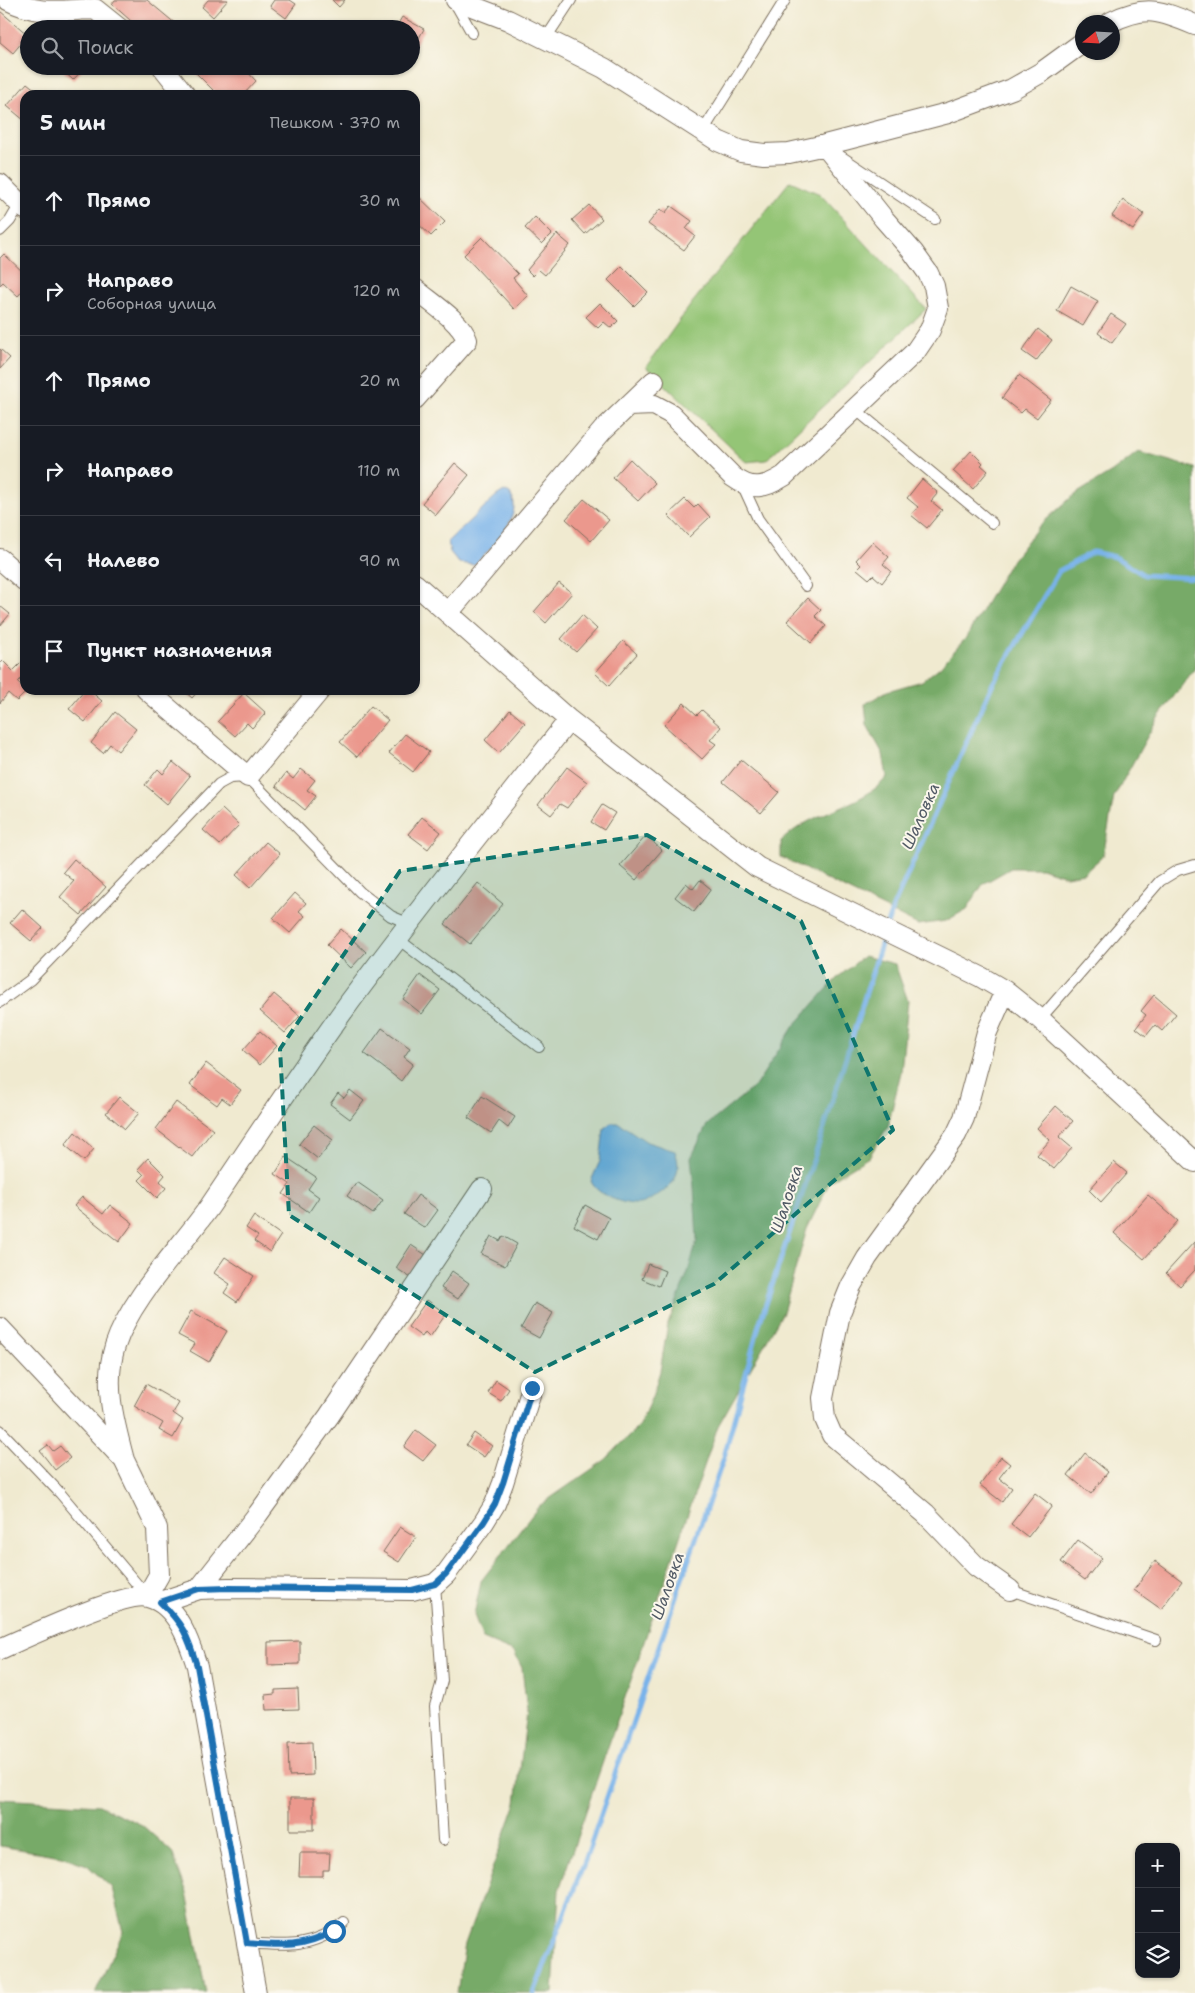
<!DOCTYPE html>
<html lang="ru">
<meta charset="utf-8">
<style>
:root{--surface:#171b24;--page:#20242c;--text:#f1f3f6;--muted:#9ea1a6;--line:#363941}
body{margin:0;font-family:"Shantell Sans",sans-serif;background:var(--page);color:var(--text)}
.controls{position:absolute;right:15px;bottom:15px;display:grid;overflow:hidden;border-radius:10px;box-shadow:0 1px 4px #0004}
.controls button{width:45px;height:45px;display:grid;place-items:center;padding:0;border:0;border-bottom:1px solid var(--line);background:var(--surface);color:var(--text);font:25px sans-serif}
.compass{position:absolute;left:1075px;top:15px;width:45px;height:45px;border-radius:50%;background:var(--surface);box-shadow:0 1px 4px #0004;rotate:252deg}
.stop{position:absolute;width:15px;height:15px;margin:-11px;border:4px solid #1f6fb2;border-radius:50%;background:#fff}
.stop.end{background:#1f6fb2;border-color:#fff;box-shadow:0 1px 5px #0008}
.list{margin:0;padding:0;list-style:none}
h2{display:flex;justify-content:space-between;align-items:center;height:65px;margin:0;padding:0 20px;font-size:21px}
h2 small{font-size:16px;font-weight:400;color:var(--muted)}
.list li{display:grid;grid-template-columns:32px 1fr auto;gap:15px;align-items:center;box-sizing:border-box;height:90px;padding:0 20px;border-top:1px solid var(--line)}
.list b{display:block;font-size:19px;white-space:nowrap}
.list p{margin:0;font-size:16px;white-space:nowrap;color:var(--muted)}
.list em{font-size:16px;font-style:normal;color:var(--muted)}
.icon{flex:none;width:28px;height:28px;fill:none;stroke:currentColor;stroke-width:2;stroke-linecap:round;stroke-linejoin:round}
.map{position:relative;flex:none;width:1195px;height:1993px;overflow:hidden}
.search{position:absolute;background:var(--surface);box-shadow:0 1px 4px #0004;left:20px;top:20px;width:400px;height:55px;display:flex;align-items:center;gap:12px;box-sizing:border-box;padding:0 18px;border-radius:28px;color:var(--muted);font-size:19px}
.panel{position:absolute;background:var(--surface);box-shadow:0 1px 4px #0004;left:20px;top:90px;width:400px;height:605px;border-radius:15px}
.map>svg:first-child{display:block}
</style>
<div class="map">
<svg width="1195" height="1993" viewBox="0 0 1195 1993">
<rect width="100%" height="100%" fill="#fbf7ec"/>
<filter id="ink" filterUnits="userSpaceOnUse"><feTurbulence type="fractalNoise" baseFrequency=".02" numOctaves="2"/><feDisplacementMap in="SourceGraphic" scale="10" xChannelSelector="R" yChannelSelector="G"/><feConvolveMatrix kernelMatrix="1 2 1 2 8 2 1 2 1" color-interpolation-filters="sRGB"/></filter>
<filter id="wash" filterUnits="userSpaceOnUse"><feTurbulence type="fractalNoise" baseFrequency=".0096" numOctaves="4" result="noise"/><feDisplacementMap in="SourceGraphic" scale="20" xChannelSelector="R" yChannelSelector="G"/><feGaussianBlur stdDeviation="1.12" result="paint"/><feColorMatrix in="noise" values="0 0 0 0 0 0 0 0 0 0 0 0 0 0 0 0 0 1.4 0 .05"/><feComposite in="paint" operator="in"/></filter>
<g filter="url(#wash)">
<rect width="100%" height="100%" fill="#f0ead0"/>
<!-- green -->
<path fill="#94c576" stroke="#68784a" d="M790 181 820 194 926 309 766 460 746 462 646 367 692 303Z"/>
<!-- forest -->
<path fill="#77aa67" stroke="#596a42" d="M1138 452 1195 468V668L1157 719 1114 797 1103 856 1084 873 1066 876 1041 868H1011L983 884 967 909 946 921 918 925 781 857V841C786 837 791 832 796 829 824 809 865 804 887 777L883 754 867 725 865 704 887 691 922 681 940 667 965 639 1008 566 1039 526 1074 495 1112 472Z
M864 956 895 964 908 1001 901 1072 888 1126 869 1157 830 1181 807 1229 783 1312 718 1426 559 1890 553 1993H457L465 1944 516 1803 527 1711 522 1668 514 1652 483 1639 474 1615 481 1581 539 1506 605 1460 638 1427 652 1397 660 1371 668 1324 688 1272 697 1240 694 1188 691 1158 707 1125 756 1085 794 1026 837 978Z
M0 1799 99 1805 142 1825 172 1852 187 1893 206 1993H95L123 1932 112 1888 87 1865 61 1856 0 1846Z"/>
<!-- water -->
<path fill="#79b3ea" stroke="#5a6e84" d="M504 491 510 494C512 497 514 501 514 505 515 525 488 552 474 565L459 563 450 552 448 541 496 496Z
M611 1123H619L647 1142 675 1151C683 1173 674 1185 656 1196 651 1199 644 1204 638 1204 624 1205 596 1195 591 1181L600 1161 604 1128Z"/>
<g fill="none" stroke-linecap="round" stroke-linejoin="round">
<!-- stream -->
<path stroke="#79b3ea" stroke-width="5" d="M886 927 893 907 992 685 1059 571 1093 552 1115 557 1144 575 1195 578
M534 1993 586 1858 724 1457 759 1325 822 1134 884 935"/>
</g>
<g id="blocks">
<!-- building -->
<path fill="#eb988d" d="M115 0H147L177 25 174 29H140L112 4Z
M208 0H228L213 17 202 7Z
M274 0H290L296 4 286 18 270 6Z
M332 0H345L339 7Z
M0 11 28 35 13 53 0 42Z
M402 17 424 29 411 52V29H395Z
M58 66H86L73 80Z
M189 66H230L235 71 239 66H242L256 81 243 95H218Z
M27 83 42 95H25V121L7 106Z
M415 193 445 222 431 236 415 221Z
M1123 200 1144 214 1133 230 1112 216Z
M589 205 602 219 585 234 572 220Z
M671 206 692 221 686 229 695 236 684 250 648 224 660 209 665 213Z
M535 217 552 234 542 244 525 228Z
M557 234 570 245 545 275 539 270 533 276 527 270Z
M482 237 518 274 513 278 528 296 514 309 464 255Z
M4 254 25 274V288L18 296 3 282 0 285V258Z
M622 266 648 292 634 306 608 280Z
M1071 286 1098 301 1083 326 1057 311Z
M600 303 618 321 611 328 604 322 598 328 586 317Z
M1111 314 1126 324 1112 343 1098 333Z
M1038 329 1052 340 1036 361 1022 351Z
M0 349 10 358 0 369Z
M1019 375 1051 400 1037 418 1025 409 1021 413 1002 398Z
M971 451 983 463 981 465 988 471 973 489 953 471Z
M630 459 655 483 638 501 613 478Z
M455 463 469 475 436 515 422 503Z
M922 479 938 493 931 501 942 510 927 528 911 515 918 507 907 498Z
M584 499 609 520 591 541 566 519Z
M685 499 694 508 698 504 710 517 689 537 668 515Z
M872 542 889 557 883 564 891 571 882 583 873 575 869 579 857 569 861 565 856 560Z
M559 583 572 593 546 623 534 612Z
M808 598 821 610 815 616 826 626 811 643 787 621Z
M0 606 10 614 0 626Z
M582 615 597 629 576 652 561 639Z
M623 641 637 654 609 686 595 673Z
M3 661 13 671 22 662 25 665V675L18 682 27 691 17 701 8 693 0 703V664Z
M85 690H89L102 701 85 722 69 709Z
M183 690H199L192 698Z
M244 693 266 713 252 728 247 723 235 736 218 721Z
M684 703 697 715 702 710 721 727 710 740 716 744 702 759 664 725Z
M371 706 388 720 357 757 340 742Z
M510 710 525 723 499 753 485 740Z
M115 712 136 729 118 751 110 744 103 753 91 743Z
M405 734 429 752 413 772 389 753Z
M741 760 779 792 761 813 723 782Z
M173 762 190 776 167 804 145 785 158 769 163 774Z
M567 767 587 782 567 808 560 804 551 815 538 805Z
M301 769 315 780 307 790 316 796 305 810 276 786 286 773 293 779Z
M602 805 615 813 604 830 591 822Z
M222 809 239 825 220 845 203 830Z
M422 817 441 832 428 849 408 834Z
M646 836 662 850 636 880 620 866Z
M266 842 280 854 250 888 236 875Z
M74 859 106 887 81 915 60 897 74 881 63 872Z
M700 880 711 889 694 912 675 897 686 883 693 889Z
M478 883 503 904 470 944 445 924Z
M295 893 306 903 299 911 305 916 290 933 273 918Z
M22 909 43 928 31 941 10 923Z
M341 929 366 952 351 968 327 945Z
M420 975 440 990 422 1014 403 999Z
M274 994 300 1016 285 1033 260 1011Z
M1154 995 1176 1014 1162 1031 1155 1025 1146 1036 1136 1028 1146 1015 1141 1011Z
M382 1028 410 1048 404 1057 413 1064 401 1081 364 1053Z
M260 1031 277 1046 260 1065 243 1050Z
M206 1063 241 1090 230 1104 222 1098 217 1105 190 1085Z
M350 1090 364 1101 350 1119 330 1104 338 1093 344 1098Z
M482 1096 515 1117 508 1128 499 1121 491 1133 468 1118Z
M119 1097 139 1113 125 1129 106 1113Z
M176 1102 213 1130 192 1157 156 1129Z
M1056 1106 1073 1121 1059 1137 1072 1148 1054 1169 1037 1155 1050 1140 1037 1128Z
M314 1125 333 1140 318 1159 299 1144Z
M75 1132 94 1149 84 1161 65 1145Z
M286 1157 316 1177 308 1189 319 1197 309 1212 283 1194 290 1184 275 1174Z
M148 1158 165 1175 160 1181 166 1188 157 1198 139 1180 144 1175 138 1169Z
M1114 1162 1127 1173 1101 1202 1089 1190Z
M357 1182 383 1200 373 1214 347 1196Z
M418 1195 438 1210 425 1228 404 1214Z
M1148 1195 1178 1221 1144 1259 1114 1233Z
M82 1197 103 1214 110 1205 133 1223 119 1242 74 1206Z
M585 1205 609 1218 598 1239 574 1226Z
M254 1216 281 1235 270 1252 254 1241 258 1236 246 1228Z
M491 1236 500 1241 503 1236 517 1244 505 1266 481 1254Z
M1195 1241V1270L1180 1286 1166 1273Z
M411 1245 426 1255 411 1278 396 1268Z
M225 1257 254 1276 237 1302 224 1293 230 1284 214 1273Z
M648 1264 665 1271 659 1286 642 1279Z
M452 1271 469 1283 458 1299 441 1288Z
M427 1300 446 1314 430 1337 425 1332 422 1337 408 1327Z
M535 1303 553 1313 539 1338 521 1328Z
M191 1311 227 1331 209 1362 190 1351 195 1344 178 1335Z
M496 1380 509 1389 501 1401 488 1393Z
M146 1384 179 1403 173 1413 183 1420 173 1438 159 1430 163 1423 134 1406Z
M416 1430 436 1445 423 1461 404 1447Z
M474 1433 492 1446 484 1457 466 1445Z
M48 1445 53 1451 60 1446 70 1458 55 1470 40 1451Z
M1085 1453 1108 1472 1091 1494 1068 1475Z
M1001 1457 1010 1464 999 1478 1012 1488 1002 1502 980 1485Z
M1035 1493 1052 1506 1028 1537 1011 1524Z
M400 1527 416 1537 399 1562 383 1552Z
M1078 1540 1102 1558 1085 1580 1061 1562Z
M1155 1561 1182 1581 1161 1609 1134 1590Z
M300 1641V1664L268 1665V1642Z
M298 1689 299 1709 266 1710 265 1695 275 1694V1690Z
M312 1742 313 1775 289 1776 288 1743Z
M290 1798H314V1830H290Z
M300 1853H330L329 1870H323V1876H299Z"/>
</g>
</g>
<g filter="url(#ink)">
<use href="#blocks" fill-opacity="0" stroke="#7a6d5c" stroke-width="1"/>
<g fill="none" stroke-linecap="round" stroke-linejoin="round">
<defs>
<path id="service" d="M454 1 472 33
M546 38 571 0
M703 131 785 0
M842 157 935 219
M0 231 10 221 20 204
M855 409 992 523
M742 484 758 519 806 586
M398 939 539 1047
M0 1002 30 980 219 784 230 778 248 777 360 892 391 916 410 924
M1040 1019 1160 881 1178 870 1195 865
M0 1430 60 1493 147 1596
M435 1584 442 1681 435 1706 443 1840
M1010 1590 1156 1640
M247 1943C285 1946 313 1949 344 1923"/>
<path id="minor" d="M8 0C38 16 63 10 95 9L120 29
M456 0 508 20 604 68 718 141 741 151 764 154 789 153 825 145 948 113 1012 89 1042 72 1082 43
M1111 22C1145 5 1160 10 1195 25
M162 66 185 95
M0 184 25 209
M415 289C430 302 461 321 467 340L415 399
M628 406 654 405 671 414 733 477C752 491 765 488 784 476L915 352 930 330 938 308 934 286 928 273 913 252 884 219 825 145
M0 559 25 581
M415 584 569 720 757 867 981 977 1005 991 1040 1019 1195 1162
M448 613 603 430 654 381
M147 690 248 777 320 690
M1005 991 987 1032 964 1118 956 1135 867 1258 851 1286 840 1313 823 1398 825 1419 832 1435 926 1514 976 1566 1010 1590
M0 1328 124 1460 157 1528 159 1575 147 1596
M124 1460C114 1422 103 1385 115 1346 131 1297 180 1249 210 1206 256 1138 301 1069 349 1003 420 907 495 814 569 720
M199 1589 258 1514 329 1416 482 1189
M160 1602 199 1589 228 1588 412 1590 435 1584 446 1574 484 1522 495 1504 503 1483 532 1388
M0 1649C27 1637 125 1591 148 1597 177 1604 189 1641 197 1666L256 1993"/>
</defs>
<!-- service casing -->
<use href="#service" stroke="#7a6d5c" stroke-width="12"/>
<!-- minor casing -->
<use href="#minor" stroke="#7a6d5c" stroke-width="22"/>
<!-- service -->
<use href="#service" stroke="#fff" stroke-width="10"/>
<!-- minor -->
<use href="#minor" stroke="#fff" stroke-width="20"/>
</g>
</g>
<g fill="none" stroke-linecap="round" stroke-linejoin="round" filter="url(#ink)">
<!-- route -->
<path stroke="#1f6fb2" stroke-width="6" d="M334 1931C302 1948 283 1946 247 1943L197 1666C188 1636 183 1624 160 1602L199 1589 228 1588 412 1590 435 1584 446 1574 484 1522 495 1504 503 1483 532 1388"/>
</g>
<!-- marked area -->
<path fill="#0f766e" fill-opacity="0.2" stroke="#0f766e" stroke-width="4" stroke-dasharray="10 6" stroke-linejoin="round" d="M647 835 801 921 893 1130 714 1284 535 1372 289 1215 280 1049 400 871Z"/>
<g text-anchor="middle" stroke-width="4" stroke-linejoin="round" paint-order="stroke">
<!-- water labels -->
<g font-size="16" font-style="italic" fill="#515a65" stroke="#fbf7ec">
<text transform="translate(920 816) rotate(-66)" y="6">Шаловка</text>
<text transform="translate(786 1199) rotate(-72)" y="6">Шаловка</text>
<text transform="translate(667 1586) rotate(-71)" y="6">Шаловка</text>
</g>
</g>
</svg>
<div class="controls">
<button>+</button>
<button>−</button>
<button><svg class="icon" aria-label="layers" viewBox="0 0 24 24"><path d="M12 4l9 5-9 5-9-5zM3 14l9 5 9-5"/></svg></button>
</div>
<svg class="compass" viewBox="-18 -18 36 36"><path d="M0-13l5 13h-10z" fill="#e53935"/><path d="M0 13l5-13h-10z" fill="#9ea1a6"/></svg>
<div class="stop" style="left:334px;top:1931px"></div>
<div class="stop end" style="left:532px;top:1388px"></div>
<div class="search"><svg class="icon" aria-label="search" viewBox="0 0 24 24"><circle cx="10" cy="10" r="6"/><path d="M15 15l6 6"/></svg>Поиск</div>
<section class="panel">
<h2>5 мин<small>Пешком · 370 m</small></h2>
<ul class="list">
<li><svg class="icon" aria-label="ahead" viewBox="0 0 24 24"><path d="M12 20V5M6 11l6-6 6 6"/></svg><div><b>Прямо</b></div><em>30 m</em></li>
<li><svg class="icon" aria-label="right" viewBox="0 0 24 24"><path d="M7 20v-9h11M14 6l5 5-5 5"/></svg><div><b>Направо</b><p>Соборная улица</p></div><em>120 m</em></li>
<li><svg class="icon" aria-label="ahead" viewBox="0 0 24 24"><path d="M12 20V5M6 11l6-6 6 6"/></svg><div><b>Прямо</b></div><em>20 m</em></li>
<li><svg class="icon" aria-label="right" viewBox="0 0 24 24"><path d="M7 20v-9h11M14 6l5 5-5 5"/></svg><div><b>Направо</b></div><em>110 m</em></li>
<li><svg class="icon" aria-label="left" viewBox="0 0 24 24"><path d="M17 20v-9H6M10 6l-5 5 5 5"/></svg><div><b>Налево</b></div><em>90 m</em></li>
<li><svg class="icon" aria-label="arrive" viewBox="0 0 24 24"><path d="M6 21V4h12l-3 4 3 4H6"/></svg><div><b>Пункт назначения</b></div></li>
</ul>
</section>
</div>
